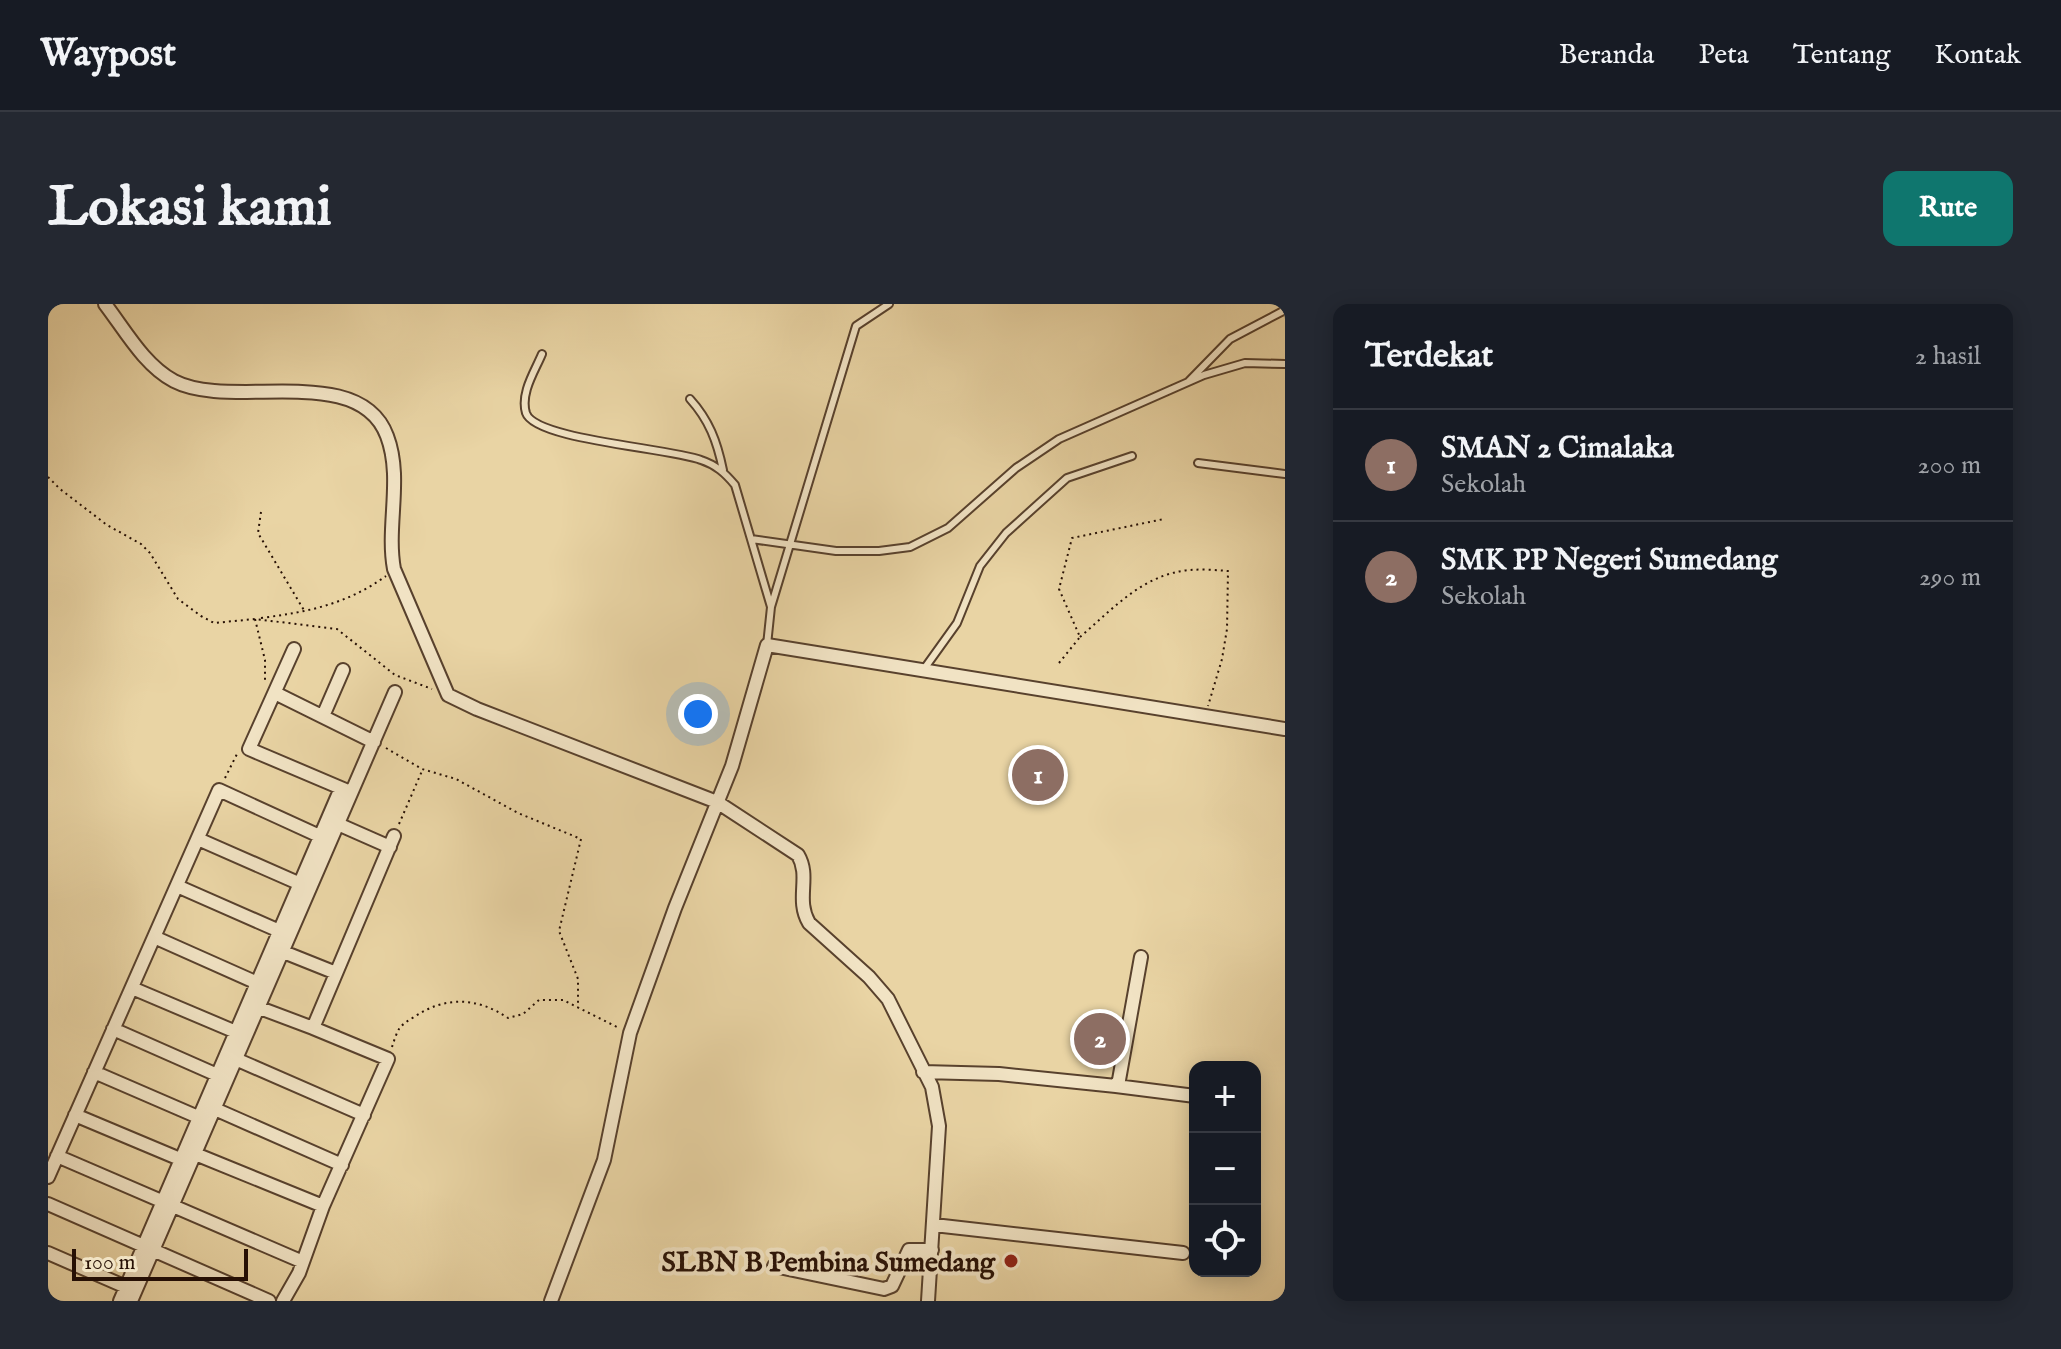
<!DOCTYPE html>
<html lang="id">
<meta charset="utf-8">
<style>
:root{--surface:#171b24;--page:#242831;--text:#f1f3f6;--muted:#9ea1a6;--line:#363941;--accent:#0f766e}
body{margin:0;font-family:"IM FELL English",serif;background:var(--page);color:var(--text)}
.controls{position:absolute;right:24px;bottom:24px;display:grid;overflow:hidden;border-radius:16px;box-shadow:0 4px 20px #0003}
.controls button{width:72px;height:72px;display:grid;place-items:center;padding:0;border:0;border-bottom:2px solid var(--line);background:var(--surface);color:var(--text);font:40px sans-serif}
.scale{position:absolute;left:24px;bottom:20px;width:176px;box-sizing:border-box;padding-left:8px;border:4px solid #271005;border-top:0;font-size:22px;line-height:28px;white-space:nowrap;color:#271005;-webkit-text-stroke:6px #f1e3c4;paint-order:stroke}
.you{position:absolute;left:650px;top:410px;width:28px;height:28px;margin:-20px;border:6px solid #fff;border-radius:50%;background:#1a73e8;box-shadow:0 0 0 12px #1a73e833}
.badge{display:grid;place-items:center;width:52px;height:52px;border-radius:50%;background:var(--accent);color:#fff;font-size:26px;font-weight:700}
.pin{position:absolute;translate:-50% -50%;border:4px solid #fff;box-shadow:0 2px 8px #0006}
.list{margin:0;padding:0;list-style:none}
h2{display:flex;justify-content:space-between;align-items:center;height:104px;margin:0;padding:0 32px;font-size:34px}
h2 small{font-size:26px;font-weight:400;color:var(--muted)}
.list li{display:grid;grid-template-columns:52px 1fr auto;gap:24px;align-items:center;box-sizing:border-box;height:112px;padding:0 32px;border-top:2px solid var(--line)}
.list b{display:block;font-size:30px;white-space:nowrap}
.list p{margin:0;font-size:26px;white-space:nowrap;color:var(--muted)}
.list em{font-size:26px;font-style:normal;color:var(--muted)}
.icon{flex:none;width:44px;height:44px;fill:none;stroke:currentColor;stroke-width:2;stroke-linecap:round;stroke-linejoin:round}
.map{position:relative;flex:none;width:1237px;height:997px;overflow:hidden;border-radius:16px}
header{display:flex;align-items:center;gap:48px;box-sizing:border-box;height:112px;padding:0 40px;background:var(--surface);border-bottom:2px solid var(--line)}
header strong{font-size:38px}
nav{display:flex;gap:44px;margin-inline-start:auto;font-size:28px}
.intro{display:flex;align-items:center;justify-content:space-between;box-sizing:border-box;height:192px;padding:0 48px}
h1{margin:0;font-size:56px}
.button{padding:20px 36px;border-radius:16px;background:var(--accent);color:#fff;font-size:28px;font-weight:700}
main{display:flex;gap:48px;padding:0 48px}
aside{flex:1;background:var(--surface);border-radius:16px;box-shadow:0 4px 20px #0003}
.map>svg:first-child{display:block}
</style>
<header>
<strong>Waypost</strong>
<nav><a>Beranda</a><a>Peta</a><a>Tentang</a><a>Kontak</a></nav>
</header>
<div class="intro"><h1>Lokasi kami</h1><a class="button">Rute</a></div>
<main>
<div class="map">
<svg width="1237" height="997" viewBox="0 0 1237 997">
<rect width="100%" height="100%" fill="#e9d4a4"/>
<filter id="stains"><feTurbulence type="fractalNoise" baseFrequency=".0025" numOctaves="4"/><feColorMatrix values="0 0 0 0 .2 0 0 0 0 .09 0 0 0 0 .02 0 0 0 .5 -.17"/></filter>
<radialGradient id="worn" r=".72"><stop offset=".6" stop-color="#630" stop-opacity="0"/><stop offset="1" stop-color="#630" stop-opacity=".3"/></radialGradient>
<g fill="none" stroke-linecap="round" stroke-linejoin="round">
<defs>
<path id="service" d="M494 50C487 67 472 89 478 109 487 136 622 144 653 156 668 161 677 169 687 181L723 303
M1141 77 1182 35 1237 6
M642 95C661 116 669 137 675 166
M1150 159 1237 170
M703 235 788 247H831L862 243 900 224 968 164 1011 135 1156 71 1197 59 1237 60
M719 341 723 303 808 22 841 0
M876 365 909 319 932 262 958 229 1019 174 1084 152"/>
<path id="minor" d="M57 0C77 26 96 61 126 77 183 107 311 57 339 132 355 174 338 222 346 265L400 391 429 405 669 498 750 551C763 573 747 595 761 619L821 673 840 695 884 783 891 822 880 997
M246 345 201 445 300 487
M227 389 326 438
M275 412 295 366
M283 517 342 543
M150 535 257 582
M129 582 236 629
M106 633 216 682
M228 645 288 669
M84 684 195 731
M204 701 265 724
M65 725 176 774
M183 753 316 811
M46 768 157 816
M875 768 951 770 1068 782 1071 776 1093 653
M1068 782 1147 792
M160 802 294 861
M27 811 139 858
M140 847 275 902
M9 852 255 958
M0 873 171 486 278 535
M0 900 221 997
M886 921 1135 949
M0 949 85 986
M726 962 836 985 844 982 861 946H884
M72 997 293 484
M83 997 347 388
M235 997 251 969 275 902 340 755 265 724 346 532
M503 997 556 856 582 729 627 604 684 462 719 341 1237 425"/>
</defs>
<!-- service casing -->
<use href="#service" stroke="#58412d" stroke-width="10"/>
<!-- minor casing -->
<use href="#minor" stroke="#58412d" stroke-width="16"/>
<!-- path -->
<path stroke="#271005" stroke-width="2" stroke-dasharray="2 4" stroke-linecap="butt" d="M0 173 12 185 59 221 93 240 102 249 130 295 153 312 166 319 207 315 289 325 347 371 384 385
M213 208 210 229 257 308
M213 314C260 308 299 300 338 272
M207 315 217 356V379
M1032 333C1066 304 1095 270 1142 266 1154 265 1168 266 1180 267L1179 325 1174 355 1160 402
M1011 359 1032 333 1011 285 1024 234 1116 215
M338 444 374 465 408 475 470 509 533 535 511 627 530 675V704
M177 474 190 448
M351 520 374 467
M344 743C346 737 348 730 351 725 354 720 360 717 366 713 397 692 429 693 460 714L475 710 491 696H515L569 723"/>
<!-- service -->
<use href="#service" stroke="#f1e3c4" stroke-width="6"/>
<!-- minor -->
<use href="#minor" stroke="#f1e3c4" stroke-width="12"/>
</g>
<!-- markers -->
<circle fill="#8f2418" stroke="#f1e3c4" stroke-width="3" cx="963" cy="957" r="8"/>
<g text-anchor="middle" stroke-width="8" stroke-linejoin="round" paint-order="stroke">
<!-- poi labels -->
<g font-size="28" font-weight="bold" fill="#271005" stroke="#f1e3c4" text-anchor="end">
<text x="947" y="967">SLBN B Pembina Sumedang</text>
</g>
</g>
<rect width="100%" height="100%" filter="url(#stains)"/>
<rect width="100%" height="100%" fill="url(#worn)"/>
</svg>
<div class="controls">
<button>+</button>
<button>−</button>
<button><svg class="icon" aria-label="locate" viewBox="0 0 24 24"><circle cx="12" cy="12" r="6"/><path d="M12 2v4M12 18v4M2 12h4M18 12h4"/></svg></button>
</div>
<div class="scale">100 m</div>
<div class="you"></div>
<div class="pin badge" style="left:990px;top:471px;background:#8d6e63">1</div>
<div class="pin badge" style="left:1052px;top:735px;background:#8d6e63">2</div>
</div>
<aside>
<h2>Terdekat<small>2 hasil</small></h2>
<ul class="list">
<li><span class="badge" style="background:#8d6e63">1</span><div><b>SMAN 2 Cimalaka</b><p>Sekolah</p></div><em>200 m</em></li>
<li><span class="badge" style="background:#8d6e63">2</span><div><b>SMK PP Negeri Sumedang</b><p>Sekolah</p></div><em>290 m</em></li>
</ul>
</aside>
</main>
